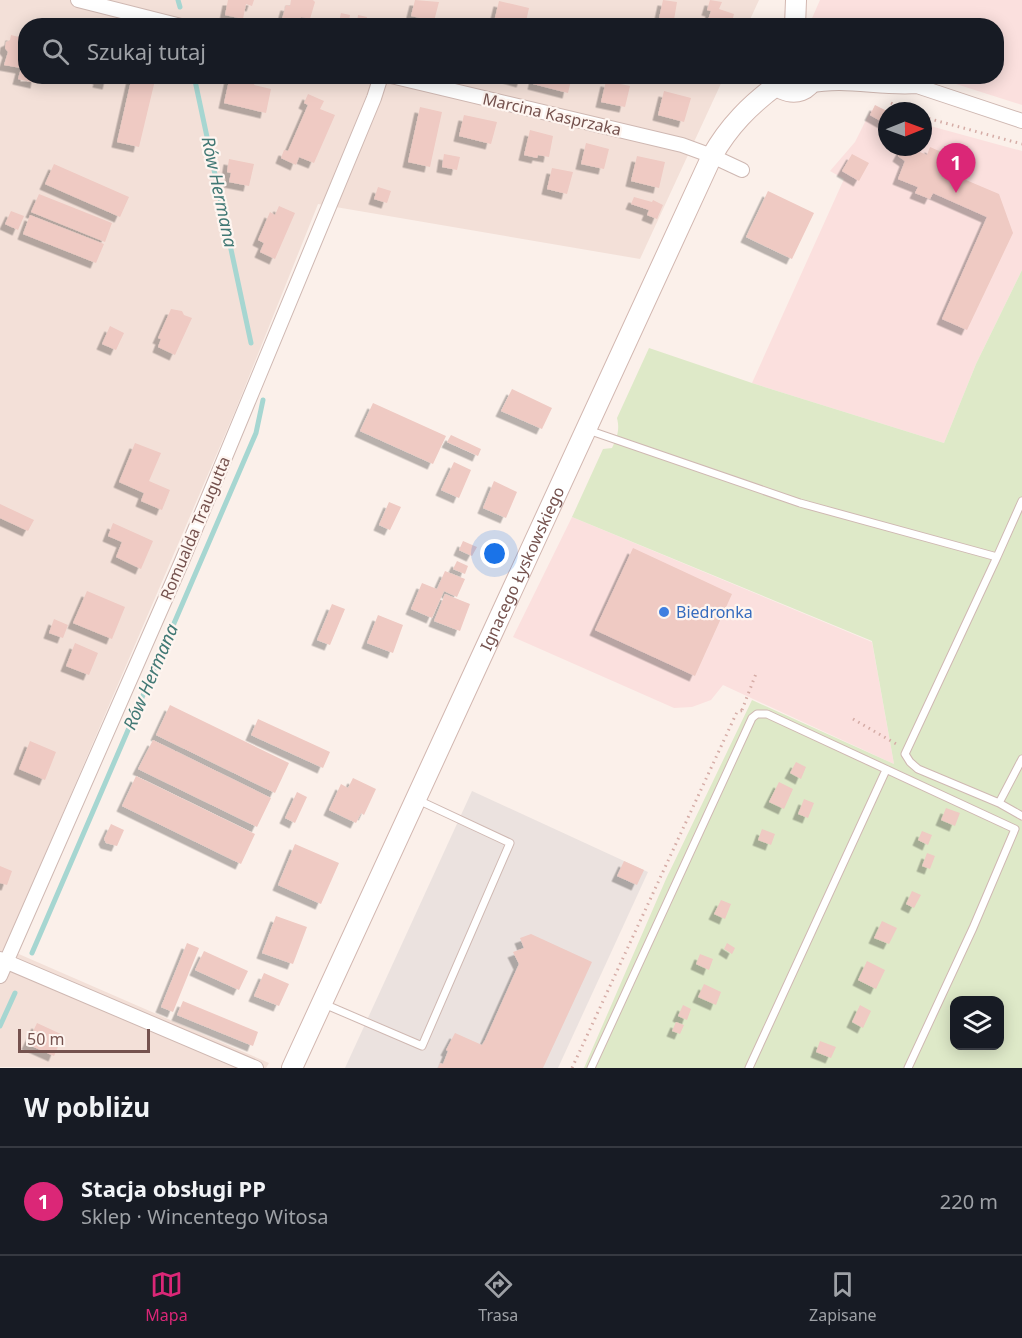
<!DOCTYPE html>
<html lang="pl">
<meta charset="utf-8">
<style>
:root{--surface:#171b24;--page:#20242c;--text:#f1f3f6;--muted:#9ea1a6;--line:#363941;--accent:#db2777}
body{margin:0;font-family:"Noto Sans",sans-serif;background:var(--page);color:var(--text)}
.controls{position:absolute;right:18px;bottom:18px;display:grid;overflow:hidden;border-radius:12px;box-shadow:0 3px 15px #0003}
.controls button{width:54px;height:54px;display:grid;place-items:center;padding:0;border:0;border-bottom:2px solid var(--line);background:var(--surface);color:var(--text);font:30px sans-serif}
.compass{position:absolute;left:878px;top:102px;width:54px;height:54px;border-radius:50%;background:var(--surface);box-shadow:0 3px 15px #0003;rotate:89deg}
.scale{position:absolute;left:18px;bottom:15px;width:132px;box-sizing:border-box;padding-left:6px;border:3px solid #75524e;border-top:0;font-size:16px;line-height:21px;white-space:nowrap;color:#75524e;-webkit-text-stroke:4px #fef5f0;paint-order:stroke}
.you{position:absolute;left:495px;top:554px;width:21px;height:21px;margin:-15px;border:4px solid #fff;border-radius:50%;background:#1a73e8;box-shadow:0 0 0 9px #1a73e833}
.badge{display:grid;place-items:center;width:39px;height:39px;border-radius:50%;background:var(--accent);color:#fff;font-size:20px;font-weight:700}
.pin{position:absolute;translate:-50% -50px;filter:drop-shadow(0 2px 3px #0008)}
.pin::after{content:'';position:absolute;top:32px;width:21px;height:18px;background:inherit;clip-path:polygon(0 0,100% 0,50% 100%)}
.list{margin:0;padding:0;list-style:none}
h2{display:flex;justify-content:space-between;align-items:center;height:78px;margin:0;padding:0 24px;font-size:26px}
h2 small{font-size:20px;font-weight:400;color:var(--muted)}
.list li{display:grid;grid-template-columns:39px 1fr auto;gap:18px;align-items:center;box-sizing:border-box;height:108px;padding:0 24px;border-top:2px solid var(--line)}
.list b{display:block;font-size:22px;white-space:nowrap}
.list p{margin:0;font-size:20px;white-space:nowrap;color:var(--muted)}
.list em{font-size:20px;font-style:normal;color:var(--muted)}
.icon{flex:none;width:33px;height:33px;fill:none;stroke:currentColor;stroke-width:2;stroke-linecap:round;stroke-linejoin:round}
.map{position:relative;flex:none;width:1022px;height:1068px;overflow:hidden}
.search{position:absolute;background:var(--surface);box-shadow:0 3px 15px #0003;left:18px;right:18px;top:18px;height:66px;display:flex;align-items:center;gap:15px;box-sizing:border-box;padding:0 21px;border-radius:24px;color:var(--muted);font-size:22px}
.sheet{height:186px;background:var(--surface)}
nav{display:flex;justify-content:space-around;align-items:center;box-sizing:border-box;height:84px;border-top:2px solid var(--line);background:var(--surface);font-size:16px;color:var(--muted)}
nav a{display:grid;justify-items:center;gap:3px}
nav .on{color:var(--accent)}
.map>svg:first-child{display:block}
</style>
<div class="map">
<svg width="1022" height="1068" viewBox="0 0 1022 1068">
<defs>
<filter id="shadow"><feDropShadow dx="-5.5" dy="5.5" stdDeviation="0" flood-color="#0004"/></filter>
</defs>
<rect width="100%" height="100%" fill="#fbf0ea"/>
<!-- residential -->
<path fill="#f3e0d8" d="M0 0H759L747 26H26V76L724 77 640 259 318 204 236 409 5 948 269 1063 266 1068 0 1067Z"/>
<!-- commercial -->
<path fill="#fbe0de" d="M820 0H1022V105L934 77 996 76V26L809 25Z
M871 110 887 114V147H923V124L1022 151V270L976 364 944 443 752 383 844 179 830 171 855 142Z
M572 517 872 642 894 764 723 685 711 700 692 707 674 708 513 637Z"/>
<!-- industrial -->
<path fill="#ebe2df" d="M472 791 648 872 558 1068H345Z"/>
<!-- green -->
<path fill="#dee9c8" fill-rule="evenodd" d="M1022 270V1068H584L666 879 752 700 894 764 872 641 572 517 603 449 612 448C617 437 620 430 617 418L649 348 752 383 944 443 976 364ZM954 1000H1000V1046H954Z"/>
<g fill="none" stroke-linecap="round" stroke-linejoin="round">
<!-- stream -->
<path stroke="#a6d6d1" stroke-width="5" d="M178 0 180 7
M194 76 251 343
M32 953 256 433 263 400
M0 1026 15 993"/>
</g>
<!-- building -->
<path fill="#efcac3" filter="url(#shadow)" d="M228 0H254L252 6 246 4 243 19 225 15Z
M291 0H313L315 2 310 19 301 17 299 26H280L286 5 290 6Z
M415 0 439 2 434 21 411 16Z
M663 0 677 2 673 26 658 23Z
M710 0 722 2 719 9 734 14 731 26H706L711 11 707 10Z
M499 1 529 8 525 26H493Z
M341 13 350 15 348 26H338Z
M358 15 367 17 365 26H359L360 24 357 23Z
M11 35 23 38V40L26 41V76H37L36 83 18 79 21 68 4 65 8 52 5 48 6 42 10 40Z
M93 76H110L108 84 98 82 99 79Z
M132 76H156L139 147 117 142Z
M230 76 255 82 254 85 271 89 266 113 224 103Z
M501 76H524L522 82Z
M535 76H572L568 93 533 84Z
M606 81 630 86 625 107 601 102Z
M664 91 691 98 684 122 658 115Z
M308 94 324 101 320 109 335 115 314 163 299 157 296 165 281 158 284 150 288 151 308 105 304 103Z
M875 105 887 111 884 123 870 115Z
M420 107 442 112 430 167 408 162Z
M464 115 497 122 491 144 459 136Z
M530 130 553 136 549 157 538 155 537 158 524 155Z
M586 143 609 149 604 169 581 164Z
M903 147H920V152L927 155 930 147 953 157 947 172 999 194 1013 233 967 330 942 319 987 217 933 193 930 199 915 193 918 187 898 179 905 161 898 156Z
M444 154 460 157 457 170 442 167Z
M852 154 869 163 859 181 842 171Z
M637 156 665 162 659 188 631 181Z
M229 159 254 164 249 186 229 182 231 173 227 172Z
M54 164 129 197 120 217 45 184Z
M552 168 573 172 567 194 547 189Z
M378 187 391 191 387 203 374 199Z
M768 191 814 213 792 259 746 237Z
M39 194 112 223 105 242 31 212Z
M634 197 652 202 653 200 663 205 657 219 647 215 649 210 631 204Z
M279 206 295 213 275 259 260 252 264 243 258 240 270 212 275 215Z
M11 211 24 216 18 230 5 224Z
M30 215 104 244 96 263 23 234Z
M171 309 182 311 184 315 192 318 175 355 158 347 161 339 158 338Z
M110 326 124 333 116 350 102 344Z
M512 389 552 408 542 429 501 411Z
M373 403 446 436 433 464 360 431Z
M451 435 481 449 478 456 447 442Z
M135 443 161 453 149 481 170 490 162 510 141 501 144 493 119 482Z
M454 462 471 470 459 498 441 490Z
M494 481 517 492 506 518 483 508Z
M389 502 401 507 390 530 379 525Z
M0 504 34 520 28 531 0 518Z
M113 523 153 541 141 569 116 557 122 542 108 536Z
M463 541 477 547 472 556 459 550Z
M633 548 732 594 695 676 595 630Z
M457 561 468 566 465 574 453 569Z
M445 571 465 579 457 597 444 591 432 618 411 609 422 583 437 589Z
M87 591 125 607 112 639 73 623Z
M445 594 470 604 460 631 434 621Z
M332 604 345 609 330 645 317 640Z
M378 615 403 625 393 653 367 643Z
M54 619 68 625 63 638 49 633Z
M75 643 98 653 89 675 66 666Z
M170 705 289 763 275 793 156 735Z
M258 719 330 752 323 768 251 735Z
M153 740 271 798 257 827 138 769Z
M30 741 56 752 45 780 19 769Z
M796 762 806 767 801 779 790 773Z
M136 776 255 834 241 864 122 806Z
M353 778 376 789 364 815 361 813 356 823 329 810 341 784 348 788Z
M779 782 793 789 784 809 769 802Z
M297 792 307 797 295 823 285 818Z
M804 799 814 803 808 818 798 814Z
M946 808 960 813 955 826 941 820Z
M111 824 124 830 117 846 106 843 104 839Z
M762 829 775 834 771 845 758 840Z
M922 831 932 835 928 845 918 840Z
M295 844 339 863 321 904 278 885Z
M927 853 935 856 930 869 922 866Z
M624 861 644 870 637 885 617 876Z
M0 866 12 871 7 885 0 883Z
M912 891 921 895 914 908 906 904Z
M721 900 731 904 725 919 714 914Z
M276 916 307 927 293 964 262 953Z
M882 921 897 928 889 944 874 938Z
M531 934 592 962 543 1068H438L440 1063 443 1064 448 1051 446 1050 455 1033 482 1045 485 1040 519 964 513 952 524 948 520 938Z
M187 943 199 948 173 1012 161 1007Z
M727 943 735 948 732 954 724 949Z
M204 951 248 971 239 990 195 970Z
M700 954 713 959 709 970 696 964Z
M867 961 885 970 876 989 858 980Z
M264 973 289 984 279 1006 254 996Z
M704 984 721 992 716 1005 698 997Z
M183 1001 258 1032 253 1046 177 1015Z
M683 1005 691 1009 687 1020 678 1016Z
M860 1005 871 1011 863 1028 852 1022Z
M676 1022 684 1025 680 1034 672 1031Z
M37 1023 63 1035 54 1056 27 1044Z
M820 1041 836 1047 831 1058 816 1052Z"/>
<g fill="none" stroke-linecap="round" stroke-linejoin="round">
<defs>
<path id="lane" d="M588 430 800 503 997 557 905 754 910 762 918 769 999 803
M997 557 1022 501
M1022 759 999 803 1022 816
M324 1004 422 1046 510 843 418 800
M591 1068 752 718 757 714H767L1015 829 973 928 908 1068
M749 1068 886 770"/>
<path id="street" d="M78 0 181 26
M391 76 682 145 712 156 742 170
M900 76 917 86 1022 121
M809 86C845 78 880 89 917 86
M0 959 256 1068
M0 976 182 561 374 98 381 76"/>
<g id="secondary">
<path d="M795 26 796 0"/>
<path d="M772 76 782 89C796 95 808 91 815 76"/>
<path id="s1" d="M292 1068 712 156C729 126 750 105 777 85"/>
</g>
</defs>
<!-- lane casing -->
<use href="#lane" stroke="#cfb8b2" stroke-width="9"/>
<!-- street casing -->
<use href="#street" stroke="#cfb8b2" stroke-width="16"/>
<!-- secondary casing -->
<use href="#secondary" stroke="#d2b7b0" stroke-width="22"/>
<!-- path -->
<path stroke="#d5aca6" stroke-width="3" stroke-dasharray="1.5 4.5" stroke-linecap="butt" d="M891 103 908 111
M923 117 1022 144
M742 710 757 671
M853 719 898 745
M572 1068 737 712 744 710"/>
<!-- lane -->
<use href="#lane" stroke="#fff" stroke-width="7"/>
<!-- street -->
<use href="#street" stroke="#fff" stroke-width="14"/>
<!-- secondary -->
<use href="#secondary" stroke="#fff" stroke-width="20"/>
</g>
<!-- markers -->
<circle fill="#3f7fe0" stroke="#fef5f0" stroke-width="2" cx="664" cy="612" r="6"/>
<g text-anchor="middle" stroke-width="4.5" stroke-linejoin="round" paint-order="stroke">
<!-- street labels -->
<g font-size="16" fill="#75524e" stroke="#fef5f0">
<text transform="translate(552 114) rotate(13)" y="6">Marcina Kasprzaka</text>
<text transform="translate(195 528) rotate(-67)" y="6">Romualda Traugutta</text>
<text dy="6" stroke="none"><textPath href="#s1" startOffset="550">Ignacego Łyskowskiego</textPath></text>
</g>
<!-- shop labels -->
<g font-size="16" fill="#366cbe" stroke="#fef5f0" text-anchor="start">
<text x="676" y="618">Biedronka</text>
</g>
<!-- water labels -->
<g font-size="18" font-style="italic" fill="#427975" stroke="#fef5f0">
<text transform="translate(219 192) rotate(78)" y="6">Rów Hermana</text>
<text transform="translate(151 677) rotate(-67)" y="6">Rów Hermana</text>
</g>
</g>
</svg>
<div class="controls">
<button><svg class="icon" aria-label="layers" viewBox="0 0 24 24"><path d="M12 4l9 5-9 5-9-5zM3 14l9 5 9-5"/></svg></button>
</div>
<svg class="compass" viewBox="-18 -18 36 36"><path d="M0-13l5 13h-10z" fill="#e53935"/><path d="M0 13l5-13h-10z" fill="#9ea1a6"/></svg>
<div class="scale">50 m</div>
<div class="you"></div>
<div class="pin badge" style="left:956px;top:193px">1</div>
<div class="search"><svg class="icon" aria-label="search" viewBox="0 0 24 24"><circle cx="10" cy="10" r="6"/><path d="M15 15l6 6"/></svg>Szukaj tutaj</div>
</div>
<section class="sheet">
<h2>W pobliżu<small></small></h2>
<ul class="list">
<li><span class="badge">1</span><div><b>Stacja obsługi PP</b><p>Sklep · Wincentego Witosa</p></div><em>220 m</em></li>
</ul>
</section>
<nav>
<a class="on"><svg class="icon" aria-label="map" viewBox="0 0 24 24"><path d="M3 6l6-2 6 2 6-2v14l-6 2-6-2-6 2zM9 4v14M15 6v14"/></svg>Mapa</a>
<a><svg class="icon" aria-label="directions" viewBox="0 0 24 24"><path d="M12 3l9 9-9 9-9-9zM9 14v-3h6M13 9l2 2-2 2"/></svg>Trasa</a>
<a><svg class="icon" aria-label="saved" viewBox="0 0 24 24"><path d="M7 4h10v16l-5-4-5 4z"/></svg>Zapisane</a>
</nav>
